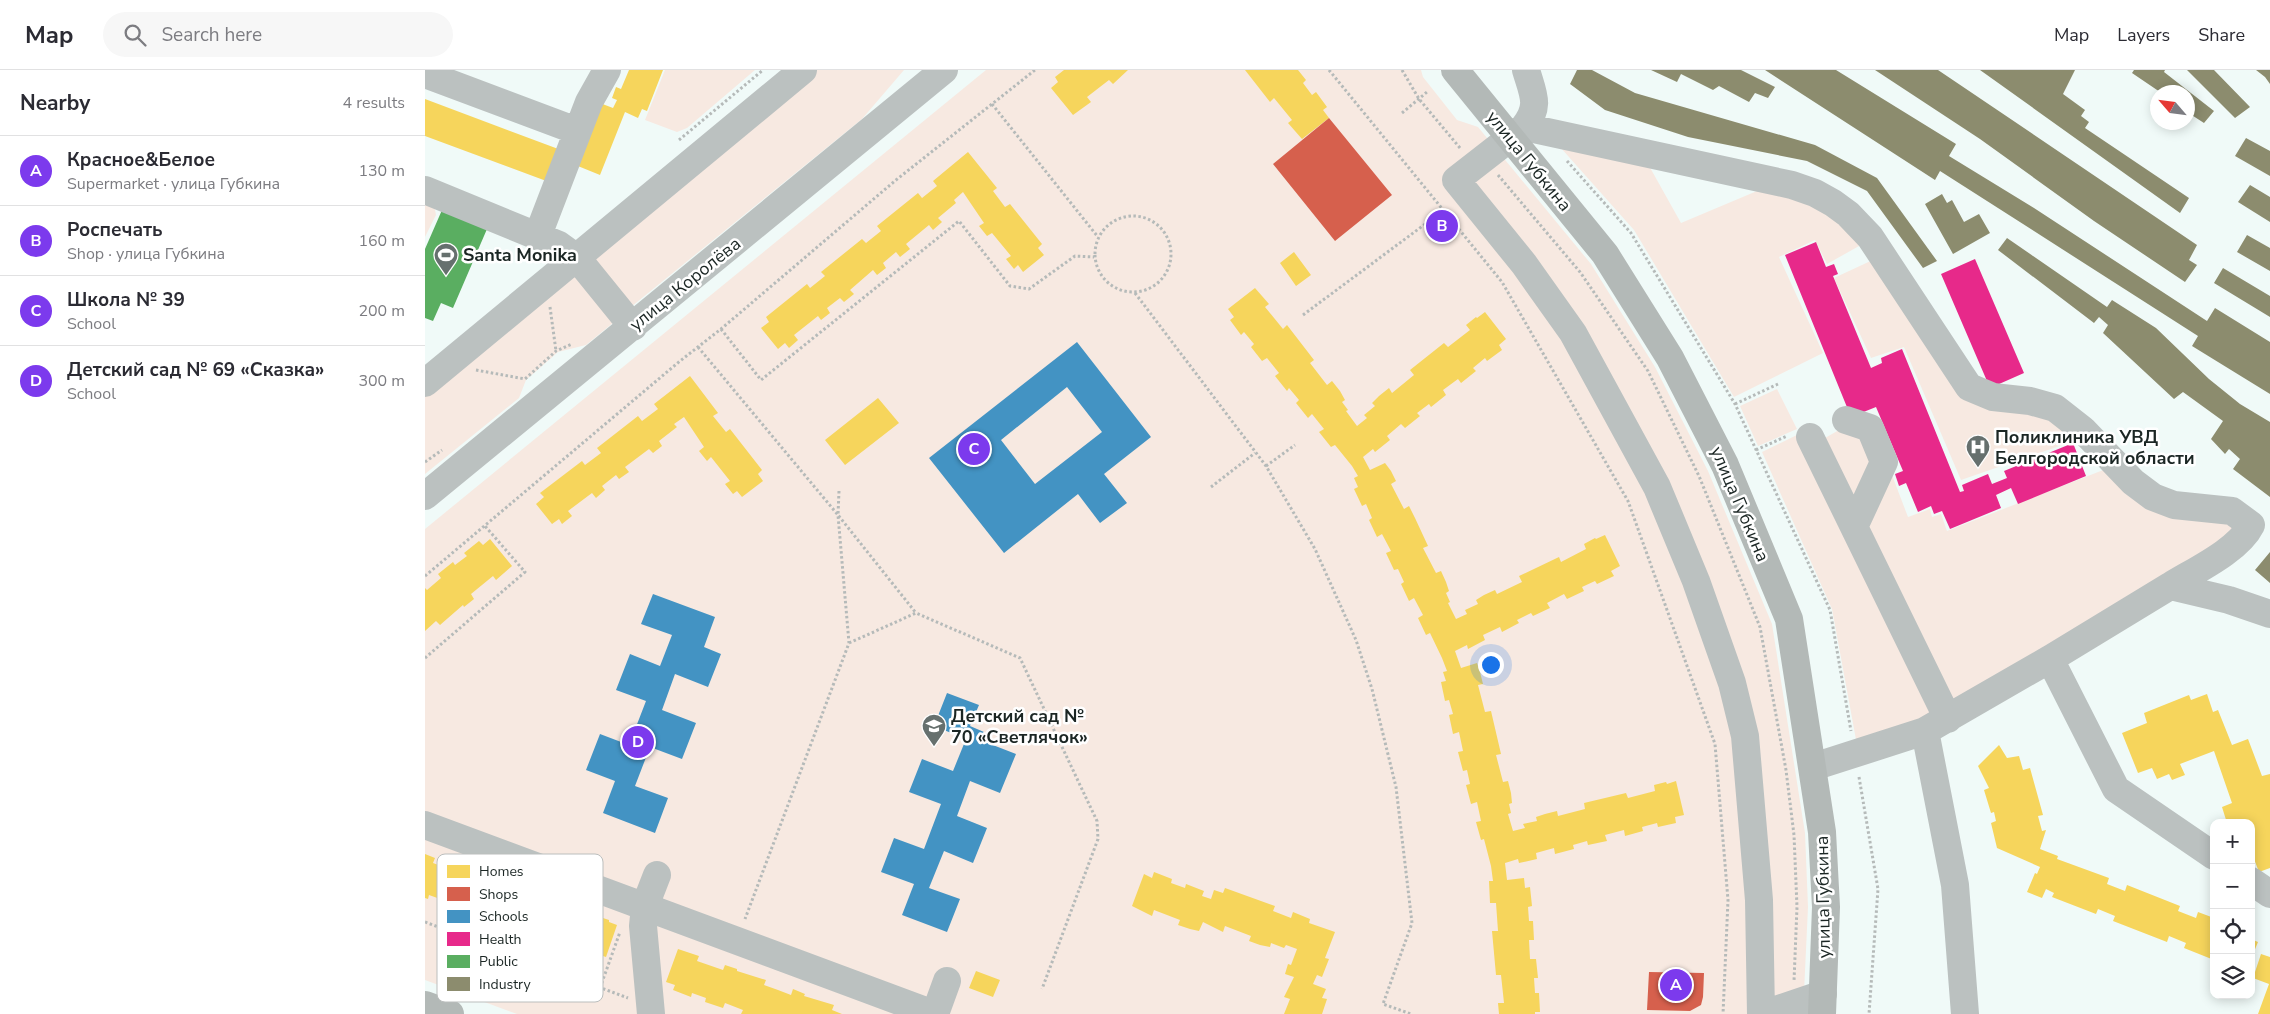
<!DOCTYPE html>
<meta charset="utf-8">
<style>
:root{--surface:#fff;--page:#f7f7f7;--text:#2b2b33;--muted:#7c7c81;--line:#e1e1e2;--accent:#7c3aed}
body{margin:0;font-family:"Nunito Sans",sans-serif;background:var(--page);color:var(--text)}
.controls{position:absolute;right:15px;bottom:15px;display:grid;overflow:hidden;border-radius:10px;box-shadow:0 2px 12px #0003}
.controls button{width:45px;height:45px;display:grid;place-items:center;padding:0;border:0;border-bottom:1px solid var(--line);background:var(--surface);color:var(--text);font:25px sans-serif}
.compass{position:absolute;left:1725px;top:15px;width:45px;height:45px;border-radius:50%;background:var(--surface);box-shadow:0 2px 12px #0003;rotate:298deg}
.you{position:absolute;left:1065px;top:594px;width:18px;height:18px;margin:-12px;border:4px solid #fff;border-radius:50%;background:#1a73e8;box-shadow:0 0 0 8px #1a73e833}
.badge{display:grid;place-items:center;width:32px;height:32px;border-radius:50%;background:var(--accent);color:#fff;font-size:16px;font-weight:700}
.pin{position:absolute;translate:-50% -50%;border:2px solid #fff;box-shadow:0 1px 5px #0006}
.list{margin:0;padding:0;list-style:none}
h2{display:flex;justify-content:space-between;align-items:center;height:65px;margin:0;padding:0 20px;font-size:21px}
h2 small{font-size:16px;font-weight:400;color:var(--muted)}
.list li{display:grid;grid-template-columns:32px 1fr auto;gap:15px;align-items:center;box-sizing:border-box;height:70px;padding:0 20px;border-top:1px solid var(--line)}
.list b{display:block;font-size:19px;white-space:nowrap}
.list p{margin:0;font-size:16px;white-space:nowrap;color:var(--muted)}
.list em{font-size:16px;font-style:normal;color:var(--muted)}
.icon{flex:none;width:28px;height:28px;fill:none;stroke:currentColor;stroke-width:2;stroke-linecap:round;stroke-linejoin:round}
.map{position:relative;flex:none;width:1845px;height:944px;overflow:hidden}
header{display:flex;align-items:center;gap:30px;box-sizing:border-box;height:70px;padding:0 25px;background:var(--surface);border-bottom:1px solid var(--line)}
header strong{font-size:24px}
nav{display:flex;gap:28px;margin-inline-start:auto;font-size:18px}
.search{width:350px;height:45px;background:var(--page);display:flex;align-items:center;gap:12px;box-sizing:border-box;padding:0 18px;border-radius:28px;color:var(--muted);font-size:19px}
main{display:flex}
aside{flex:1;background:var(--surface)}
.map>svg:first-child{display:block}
</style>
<header>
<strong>Map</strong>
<div class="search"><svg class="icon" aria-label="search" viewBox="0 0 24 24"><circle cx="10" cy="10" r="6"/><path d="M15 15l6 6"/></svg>Search here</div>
<nav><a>Map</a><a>Layers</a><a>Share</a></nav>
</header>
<main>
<aside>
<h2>Nearby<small>4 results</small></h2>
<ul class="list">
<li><span class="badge">A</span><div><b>Красное&amp;Белое</b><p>Supermarket · улица Губкина</p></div><em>130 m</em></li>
<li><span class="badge">B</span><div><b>Роспечать</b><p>Shop · улица Губкина</p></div><em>160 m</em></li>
<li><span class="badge">C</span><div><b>Школа № 39</b><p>School</p></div><em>200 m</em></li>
<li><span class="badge">D</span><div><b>Детский сад № 69 «Сказка»</b><p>School</p></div><em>300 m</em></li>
</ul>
</aside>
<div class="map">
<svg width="1845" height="944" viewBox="0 0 1845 944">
<rect width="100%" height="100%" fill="#f0faf8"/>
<!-- green -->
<path fill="#f7e9e1" d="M240 0H330L262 58 252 62 220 50Z
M383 0H479L437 49 201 241 157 186Z
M561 0H996L998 7 1032 50 1053 57 1166 194 1230 297 1283 401 1347 554 1380 763 1383 837 1378 944H92L0 910V459Z
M1127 68 1218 85 1256 153 1351 113 1443 171 1402 194 1390 170 1354 187 1398 283 1309 327 1209 160Z
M0 131 9 135 11 145 0 167Z
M1452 188 1540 321 1606 337 1655 369 1536 410 1479 277 1446 288 1409 208Z
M149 192 194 248 161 275 133 282 101 310 94 328 0 404V315Z
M1352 319 1372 359 1333 376 1315 336Z
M1421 356 1441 363 1453 393 1429 446 1393 372Z
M1374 364 1516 644 1432 675 1407 539 1337 382Z
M1462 392 1483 447 1505 439 1507 447 1516 444 1522 461 1686 397 1803 446 1816 460 1522 639 1433 457Z"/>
<!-- homes -->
<path fill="#f6d55c" d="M204 0H238L222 41 217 39 213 48 200 42 175 105 143 92 167 30 188 38 192 30 187 28 191 17 196 19Z
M639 0H703L688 14 684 10 662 27 666 32 648 45 626 18 633 12 630 7Z
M820 0H873L881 10 878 13 887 25 891 22 902 37 898 40 904 48 877 69 863 53 867 50 849 28 845 32Z
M0 29 136 80 124 112 0 66Z
M543 82 572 118 568 121 580 137 585 134 617 174 613 178 619 185 598 202 593 195 589 199 581 189 586 186 567 163 562 166 554 156 559 153 538 122 529 130 531 133 513 148 517 152 508 160 504 155 481 174 485 179 475 187 471 182 458 193 461 198 452 205 448 200 425 220 429 224 419 232 415 228 402 238 405 243 396 250 393 246 369 265 373 270 364 278 360 273 353 279 336 258 344 252 341 247 382 214 385 218 400 206 396 202 437 169 441 173 456 161 452 156 493 123 497 128 512 116 508 111Z
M869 182 886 205 871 216 855 193Z
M830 218 844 234 840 237 858 259 862 255 889 290 885 293 902 315 907 311 915 321 920 330 917 332 923 340 921 341 932 356 942 348 939 345 950 336 947 333 954 326 964 318 967 323 989 305 985 300 1019 273 1023 277 1045 260 1041 255 1051 247 1052 248 1060 242 1081 269 1074 275 1077 280 1062 291 1060 288 1048 298 1051 301 1036 313 1033 309 1018 320 1021 325 1006 337 1004 334 992 343 995 346 980 358 976 354 962 366 965 370 950 382 948 379 938 387 945 400 960 393 966 401 971 411 966 414 979 439 984 436 990 448 1003 476 998 478 1011 503 1016 501 1021 512 1024 521 1021 523 1025 532 1023 533 1031 549 1042 544 1040 540 1053 534 1051 530 1059 525 1070 520 1072 524 1097 512 1094 506 1134 487 1136 492 1161 479 1159 474 1170 468 1171 469 1180 465 1195 496 1186 501 1189 506 1172 514 1170 511 1157 517 1159 521 1142 529 1139 524 1122 533 1125 538 1108 546 1106 543 1092 550 1094 553 1077 562 1075 557 1058 565 1060 570 1043 579 1042 575 1030 581 1036 598 1052 593 1055 602 1058 614 1053 615 1060 642 1066 641 1076 684 1071 685 1078 712 1083 711 1086 723 1087 733 1084 734 1086 743 1083 744 1088 761 1100 758 1098 754 1112 751 1111 747 1120 744 1132 741 1133 746 1160 739 1159 733 1201 723 1203 728 1230 721 1229 715 1241 712 1242 714 1251 711 1259 745 1250 747 1251 753 1233 757 1232 753 1217 757 1218 761 1200 766 1199 760 1180 765 1182 771 1163 775 1162 771 1148 775 1149 779 1130 784 1129 778 1111 783 1112 789 1094 793 1093 789 1080 793 1082 810 1099 808 1100 818 1105 817 1107 836 1103 837 1104 851H1108L1109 870H1104L1105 889H1111L1113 908H1109L1110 923H1114L1115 942H1110V944H1074L1073 933H1079L1076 905H1071L1067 861H1073L1071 833H1065L1064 811H1068L1066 796 1059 769 1056 770 1051 752 1056 751 1052 732 1046 734 1041 715 1045 714 1042 700 1038 701 1033 682 1038 681 1034 662 1028 664 1024 645 1028 644 1024 630 1020 631 1016 612 1021 611 1018 602 1022 601 1017 588 1005 563 1001 565 993 548 998 545 989 528 984 531 976 514 979 512 973 499 969 500 961 483 966 481 957 464 952 467 944 450 947 448 941 434 937 436 929 419 933 417 929 408 933 406 927 396 910 375 906 377 894 362 899 359 887 344 883 348 871 333 874 330 864 318 862 321 850 306 854 303 842 288 837 291 826 277 829 274 819 262 816 265 805 250 809 247 803 239Z
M265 306 293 343 288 346 301 362 305 359 337 400 333 404 338 411 317 427 312 421 308 424 300 414 305 411 286 387 282 391 274 381 279 377 259 347 249 354 252 357 234 371 237 376 228 383 224 379 200 397 204 402 194 409 191 405 177 416 180 420 171 428 167 423 143 441 147 446 137 454 134 449 127 454 111 434 119 427 115 423 157 391 160 395 176 383 172 378 213 346 217 351 233 339 229 334Z
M453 328 474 353 420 395 400 370Z
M65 469 87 496 71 510 68 506 46 524 49 529 39 537 38 535 15 555 11 551 0 561V518L2 520 16 508 13 504 28 492 30 495 42 486 39 483 54 471 58 475Z
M1782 624 1788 642 1793 640 1807 675 1823 669 1837 706 1845 704V798L1834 802 1826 781V753H1802L1797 737 1807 733 1789 681 1755 694 1760 705 1747 710 1744 704 1732 709 1727 698 1713 703 1697 663 1722 653 1719 643 1764 625 1766 630Z
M1574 675 1582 688 1594 686 1598 700 1605 698 1618 745 1613 746 1617 761 1621 760 1615 779 1633 786 1632 789 1684 808 1682 814 1700 821 1702 815 1755 836 1753 841 1771 848 1773 842 1789 848V890L1759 878 1761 873 1744 866 1742 872 1688 851 1690 846 1673 839 1671 844 1627 827 1629 823 1621 819 1617 828 1602 822 1610 803 1612 804 1615 797 1572 778 1566 753 1571 751 1569 742 1566 743 1559 720 1564 718 1553 696Z
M0 784 10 788 8 793 35 803 37 797 78 812 76 817 102 827 104 821 145 837 143 841 170 851 172 846 184 850V852L192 855 181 887 172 884 170 889 152 883 153 879 139 874 138 878 120 871 122 866 104 860 102 865 84 858 86 855 71 850 70 853 52 847 54 842 36 835 35 841 17 834 18 830 4 825 3 829 0 828Z
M729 802 747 809 746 813 760 818 761 814 779 821 777 826 786 829 789 820 798 823 800 818 850 836 848 841 866 848 868 842 885 849 884 853 910 862 900 888 904 889 897 907 892 905 888 914 901 919 897 928 902 929 897 944H859L865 929 859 927 869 907 860 904 863 894 866 895 872 879 861 875 859 878 846 873 845 877 835 875 824 871 826 866 800 856 798 862 778 852 774 861 765 859 753 855 755 850 729 840 727 846 707 836 719 804 727 808Z
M1826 869 1833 872 1826 889Z
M253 879 274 886 272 891 298 900 300 895 312 899V901L341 910 339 915 353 920 366 925 368 919 380 924 379 926 409 935 407 940 417 944H316L318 940 300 933 298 938 280 932 281 928 267 923 266 927 248 920 250 915 241 912Z
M1836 884 1845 887V944H1833L1844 914 1828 908Z
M551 901 575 910 568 927 544 918Z"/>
<!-- shops -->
<path fill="#d6604d" d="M904 48 967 125 910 171 848 94Z
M1224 902 1279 903 1278 927 1276 935 1265 941 1222 940Z"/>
<!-- schools -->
<path fill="#4393c3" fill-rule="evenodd" d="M652 272 726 367 679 404 702 433 675 453 653 424 579 483 504 388ZM642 317 677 362 610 414 576 370Z
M228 524 290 547 279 577 296 584 283 617 250 604 237 640 271 653 257 689 225 677 210 716 243 728 230 763 178 743 190 711 161 700 175 664 204 675 221 631 191 620 205 584 235 596 247 565 216 554Z
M522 623 554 635 545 656 559 662 555 670 591 684 575 723 545 711 532 746 562 758 548 793 519 781 504 818 535 829 522 862 477 845 489 814 456 802 469 768 499 779 516 734 484 722 497 689 528 701 541 669 509 656Z"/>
<!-- health -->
<path fill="#e7298a" d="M1391 172 1401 197 1409 194 1413 204 1408 206 1446 298 1457 293 1456 288 1477 279 1535 422 1539 421 1537 415 1563 404 1567 414 1582 408 1579 401 1648 373 1661 406 1593 434 1586 418 1571 425 1576 438 1525 459 1517 441 1509 444 1506 436 1493 442 1481 413 1474 416 1470 404 1478 401 1451 337 1426 347 1360 185Z
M1550 189 1599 303 1565 318 1516 204Z"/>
<!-- public -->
<path fill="#5aae61" d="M17 140 62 159 28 238 16 233 8 251 0 248V179Z"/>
<!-- industry -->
<path fill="#8c8c6e" d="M1152 0H1167L1210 23 1390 75 1452 108 1512 191 1498 198 1442 121 1382 91 1263 67 1180 40 1145 14Z
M1226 0H1316L1350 17 1343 28 1330 23 1324 32 1294 16 1288 20 1256 4 1252 12Z
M1340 0H1411L1531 74 1524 86 1609 138 1782 251 1790 238 1845 272V324L1767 276 1773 266 1515 101 1510 110Z
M1450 0H1513L1772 175 1764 190 1772 195 1760 212 1669 151 1555 69Z
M1555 0H1650L1638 24 1660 40 1656 46 1664 52 1660 58 1764 128 1755 143Z
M1709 0H1740L1739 2 1789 41 1779 53 1762 42V22H1735L1707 3Z
M1762 0H1789L1825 37 1810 48Z
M1831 0H1845V14L1840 7Z
M1821 68 1845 81V106L1810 86Z
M1825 115 1845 127V152L1813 132Z
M1517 124 1522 133 1527 130 1539 152 1554 144 1565 163 1528 184 1500 134Z
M1822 165 1845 178V201L1812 182Z
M1582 168 1682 237 1687 230 1731 258 1784 309 1815 334 1845 352V427L1808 399 1815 389 1804 379 1800 384 1786 369 1798 351 1758 322 1749 329 1678 263 1683 255 1674 247 1669 253 1573 180Z
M1798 198 1845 226V247L1789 213Z
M1845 482V513L1830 500Z"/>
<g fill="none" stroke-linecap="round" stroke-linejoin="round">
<!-- path -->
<path stroke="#b5bab9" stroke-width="3" stroke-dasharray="2.5 2.5" stroke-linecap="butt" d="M904 0 1077 212 1203 431 1290 674 1303 830 1298 944
M977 0 994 29 1035 78
M567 34 673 167
M977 43 1002 22
M254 70 338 0
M1142 91 1206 163 1310 334 1405 540 1426 661
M1073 105 1155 202 1223 301 1274 406 1335 557 1361 700 1369 765 1372 837 1369 911
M670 184a38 38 0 1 1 76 0a38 38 0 1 1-76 0Z
M710 223 841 396 890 479 931 570 947 619 971 717 987 853 958 934 986 944
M125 237 131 281
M878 245 1019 140
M296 259 336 310 534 151 585 216 604 219 650 186 669 187
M273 277 413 445 424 573 320 849
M51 300 100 309 131 281 147 274
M1310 334 1353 314
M1331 380 1362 366
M0 392 17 380
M841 396 870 375
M786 417 830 383
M414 421 413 445 491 543
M0 506 255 291 296 259 471 110 610 0
M424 573 491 543 595 588 672 751 673 769 617 919
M0 588 100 502 60 456
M1434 707 1453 819 1444 944
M0 852 203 928
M175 918 195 862"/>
<!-- minor -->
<path stroke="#bbc1c0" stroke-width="28" d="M1101 0C1108 24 1116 36 1099 57L1031 110 1099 194 1148 263 1232 417 1271 511 1307 613 1320 666 1334 830 1336 944
M0 4 152 61
M1099 57 1367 115 1390 123 1408 133 1423 144 1445 167 1544 317 1568 327 1605 331 1630 338 1658 360 1708 412 1728 427 1749 435 1807 441 1826 455C1813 481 1769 501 1745 516
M0 120 134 175 152 188 208 257
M113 165 164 32 182 0
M0 313 378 0
M1421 350 1445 358 1459 392 1429 457
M1385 367 1523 649
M0 426 519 0
M1625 589 1691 719 1789 786
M1500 661 1530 815 1540 944
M1388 697 1500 661 1625 589 1745 516 1804 530 1845 544
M0 755 509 944
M1826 811 1845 824
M226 944 218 856 220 836 232 805
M510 944 522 911
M1339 944 1398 924"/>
<!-- major -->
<path stroke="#b3b9b7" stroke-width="28" d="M1030 0 1180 184 1245 288 1300 395 1364 549 1397 762 1401 837 1397 944
M0 935 25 944"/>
</g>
<!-- icons -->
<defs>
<symbol id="stadium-pin" viewBox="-11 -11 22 30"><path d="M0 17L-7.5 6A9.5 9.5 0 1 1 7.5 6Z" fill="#66706e" stroke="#fff"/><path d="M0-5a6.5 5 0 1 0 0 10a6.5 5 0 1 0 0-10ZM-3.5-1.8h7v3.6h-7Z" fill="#fff"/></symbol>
<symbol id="hospital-pin" viewBox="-11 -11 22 30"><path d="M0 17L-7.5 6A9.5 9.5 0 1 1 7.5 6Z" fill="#66706e" stroke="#fff"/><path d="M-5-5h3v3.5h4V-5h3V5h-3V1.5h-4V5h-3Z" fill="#fff"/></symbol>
<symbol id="school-pin" viewBox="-11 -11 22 30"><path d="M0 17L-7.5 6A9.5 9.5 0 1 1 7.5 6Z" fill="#66706e" stroke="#fff"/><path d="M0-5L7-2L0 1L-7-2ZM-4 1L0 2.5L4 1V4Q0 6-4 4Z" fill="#fff"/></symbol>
</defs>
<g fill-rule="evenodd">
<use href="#stadium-pin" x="7" y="171" width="28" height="38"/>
<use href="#hospital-pin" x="1539" y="363" width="28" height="38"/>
<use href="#school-pin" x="495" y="642" width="28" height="38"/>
</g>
<g text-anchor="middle" stroke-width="5" stroke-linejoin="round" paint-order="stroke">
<!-- street labels -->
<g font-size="18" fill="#1b2624" stroke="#fff">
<text transform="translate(1104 91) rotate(51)" y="6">улица Губкина</text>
<text transform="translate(260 214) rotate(-39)" y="6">улица Королёва</text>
<text transform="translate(1315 434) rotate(67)" y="6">улица Губкина</text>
<text transform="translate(1398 827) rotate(-91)" y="6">улица Губкина</text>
</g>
<!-- poi labels -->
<g font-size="18" font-weight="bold" fill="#1b2624" stroke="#fff" text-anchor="start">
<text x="38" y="191">Santa Monika</text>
<text x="1570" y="373">Поликлиника УВД<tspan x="1570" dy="21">Белгородской области</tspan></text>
<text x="526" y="652">Детский сад №<tspan x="526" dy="21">70 «Светлячок»</tspan></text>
</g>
</g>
<!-- legend -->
<rect x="12" y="784" width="166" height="148" rx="8" fill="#fff" stroke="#bbbebd" stroke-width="1"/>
<rect x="22" y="795" width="23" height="13" fill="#f6d55c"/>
<rect x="22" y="817" width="23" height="14" fill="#d6604d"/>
<rect x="22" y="840" width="23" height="13" fill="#4393c3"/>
<rect x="22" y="862" width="23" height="14" fill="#e7298a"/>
<rect x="22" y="885" width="23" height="13" fill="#5aae61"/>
<rect x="22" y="907" width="23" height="14" fill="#8c8c6e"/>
<g font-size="14" fill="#1b2624">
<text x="54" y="806">Homes</text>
<text x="54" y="829">Shops</text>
<text x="54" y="851">Schools</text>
<text x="54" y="874">Health</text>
<text x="54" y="896">Public</text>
<text x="54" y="919">Industry</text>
</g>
</svg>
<div class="controls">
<button>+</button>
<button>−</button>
<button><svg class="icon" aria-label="locate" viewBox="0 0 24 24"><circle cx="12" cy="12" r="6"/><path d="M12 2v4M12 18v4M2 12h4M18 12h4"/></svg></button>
<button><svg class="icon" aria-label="layers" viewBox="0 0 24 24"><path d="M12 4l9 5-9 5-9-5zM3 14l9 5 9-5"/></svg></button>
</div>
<svg class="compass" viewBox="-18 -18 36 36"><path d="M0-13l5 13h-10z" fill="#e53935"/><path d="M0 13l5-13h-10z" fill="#7c7c81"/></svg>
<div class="you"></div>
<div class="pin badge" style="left:1251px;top:915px">A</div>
<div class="pin badge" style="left:1017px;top:156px">B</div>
<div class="pin badge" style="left:549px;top:379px">C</div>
<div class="pin badge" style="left:213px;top:672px">D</div>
</div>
</main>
